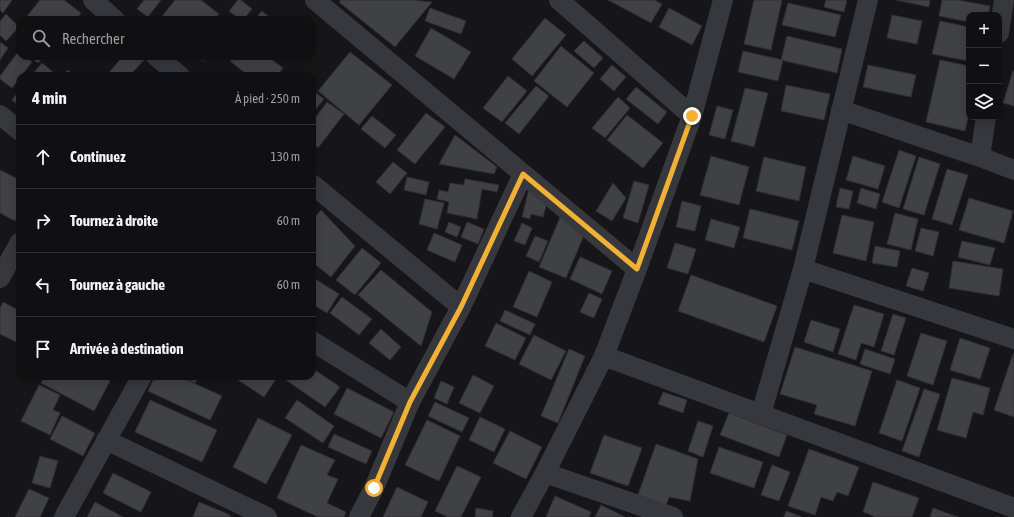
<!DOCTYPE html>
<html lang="fr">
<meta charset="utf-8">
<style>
:root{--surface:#101012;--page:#19191b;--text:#f1f3f6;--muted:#9c9d9f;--line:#303032}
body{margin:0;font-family:"Asap Condensed",sans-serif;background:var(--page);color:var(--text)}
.controls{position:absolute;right:12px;top:12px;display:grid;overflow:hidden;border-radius:8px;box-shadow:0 2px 10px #0003}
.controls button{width:36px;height:36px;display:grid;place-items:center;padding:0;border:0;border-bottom:1px solid var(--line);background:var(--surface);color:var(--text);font:20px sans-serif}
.stop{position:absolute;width:12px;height:12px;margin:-9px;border:3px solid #f2b134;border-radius:50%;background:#fff}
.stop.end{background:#f2b134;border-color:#fff;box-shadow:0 1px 4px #0008}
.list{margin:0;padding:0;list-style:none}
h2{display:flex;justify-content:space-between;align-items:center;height:52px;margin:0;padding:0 16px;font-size:17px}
h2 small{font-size:13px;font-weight:400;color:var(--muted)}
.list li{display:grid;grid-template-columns:26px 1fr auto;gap:12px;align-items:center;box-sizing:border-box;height:64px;padding:0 16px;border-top:1px solid var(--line)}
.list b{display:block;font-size:15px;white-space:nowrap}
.list em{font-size:13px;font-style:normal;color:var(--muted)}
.icon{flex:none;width:22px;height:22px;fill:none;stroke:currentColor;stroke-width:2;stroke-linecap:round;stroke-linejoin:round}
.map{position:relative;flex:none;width:1014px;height:517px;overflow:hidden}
.search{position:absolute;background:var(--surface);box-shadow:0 2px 10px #0003;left:16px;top:16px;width:300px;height:44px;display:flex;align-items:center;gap:10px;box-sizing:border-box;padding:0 14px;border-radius:12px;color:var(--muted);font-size:15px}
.panel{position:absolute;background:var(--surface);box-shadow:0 2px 10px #0003;left:16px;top:72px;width:300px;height:308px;border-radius:12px}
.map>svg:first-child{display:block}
</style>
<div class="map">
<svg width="1014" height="517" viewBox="0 0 1014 517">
<rect width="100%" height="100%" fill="#161618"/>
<!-- building -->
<path fill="#404145" stroke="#303034" d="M0 0H12L3 13 0 10Z
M40 0H64L81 13 76 20H24Z
M144 0H161L148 17 137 9Z
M175 0H201L219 14 214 20H159Z
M238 0H241L252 9 243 20H241L229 11Z
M341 0H412L432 2 395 47 339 2Z
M608 0H654L662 4 651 23Z
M754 0H782L771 50 744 44Z
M826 0H847L844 12 824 7Z
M896 0H930L929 7Z
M942 0H958L990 6 988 15H969V22L939 16Z
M788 3 841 15 835 37 782 25Z
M430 8 466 21 461 34 425 21Z
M669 8 702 26 692 45 659 27Z
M262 11 273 20H254Z
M6 14 19 27 6 41 0 35V21Z
M892 15 922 21 917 44 887 38Z
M545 18 566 35 532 76 512 59Z
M940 21 969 27V61L932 54Z
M431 28 471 52 454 79 415 56Z
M787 36 842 49 837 73 781 60Z
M584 41 603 58 594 68 574 51Z
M0 42 8 48 0 60Z
M561 46 594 73 567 107 534 81Z
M743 51 783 60 778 81 738 72Z
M18 52 20 53V56H24L32 62 12 88 0 79V76Z
M350 52 392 85 359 125 318 91Z
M29 56H44L38 63Z
M123 56H141L145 59 129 76H106Z
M196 56H207L203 61Z
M234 56H267L283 68 277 76H249L230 61Z
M940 60 969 66V113L965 131 926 122Z
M42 63 58 76H31Z
M612 65 626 77 614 91 600 79Z
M868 65 916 75 911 97 863 87Z
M68 70 75 76H63Z
M1013 71H1014V106L1003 103Z
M508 76 527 91 502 122 483 108Z
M786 85 830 94 824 120 781 111Z
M536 86 549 96 519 134 505 123Z
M636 87 667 112 658 124 626 99Z
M745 88 768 93 754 147 731 141Z
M20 89V107L12 100Z
M316 93 324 99 312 114V98Z
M618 97 630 108 605 138 592 128Z
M327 102 344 114 318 148 312 143V122Z
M717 106 733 110 725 139 709 135Z
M426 113 445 127 415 164 397 150Z
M627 115 663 143 643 168 607 140Z
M372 116 396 135 385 148 361 129Z
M455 135 497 167 494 174 439 164Z
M899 150 916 156 899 208 882 202Z
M711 156 749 167 739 205 700 195Z
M853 156 885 166 878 189 846 180Z
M764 157 806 167 799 201 756 191Z
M919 157 940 164 924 215 903 209Z
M393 162 407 173 390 194 376 182Z
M947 169 968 175 952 225 932 219Z
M0 170 20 180V213L15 221 0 213Z
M407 177 429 182 426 195 404 190Z
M465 179 499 185 497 192 482 189 477 219 447 213 449 202 437 199 439 190 448 192 450 183 464 185Z
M634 181 649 185 638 223 623 218Z
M613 183 626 198 612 221 596 211Z
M840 188 853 191 849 209 836 207Z
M861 188 880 194 876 209 857 203Z
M529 189 547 203 543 217 531 214 530 219 522 217Z
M969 198 1013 211 1004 243 959 230Z
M425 199 444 203 437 229 419 224Z
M682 201 701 206 695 231 676 227Z
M750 209 799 221 792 250 743 238Z
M321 210 355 246 331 277 312 262V221Z
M895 213 918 219 911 250 887 244Z
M561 215 584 235 566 278 539 267Z
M842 215 874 222 866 261 833 253Z
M711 219 740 227 734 248 705 240Z
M449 222 461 227 457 237 445 232Z
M467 222 484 229 478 244 461 237Z
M522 223 532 228 525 245 514 241Z
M921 228 939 232 933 256 915 251Z
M434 233 462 245 455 262 427 250Z
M535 236 548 241 539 262 526 256Z
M962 241 995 248 990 265 958 257Z
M675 243 696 249 688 274 667 268Z
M875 246 900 251 897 267 872 263Z
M362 248 381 263 355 295 336 280Z
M580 257 612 271 602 294 570 279Z
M953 261 1003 269 999 296 949 288Z
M912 268 929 273 923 291 906 286Z
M381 270 432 312 421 346 358 295Z
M529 271 552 282 537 317 513 307Z
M691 275 777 306 764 342 678 311Z
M312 277 339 294 327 313 312 304Z
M589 293 602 299 594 318 580 312Z
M342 297 372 319 359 335 330 313Z
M3 302 20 311V344L0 334V308Z
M854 305 884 314 874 347 861 343 856 360 838 354Z
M505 310 535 324 530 335 500 321Z
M893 314 906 318 894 355 881 351Z
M811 320 840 329 833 352 804 342Z
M496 323 526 338 515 360 485 346Z
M381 329 401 347 390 360 369 343Z
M921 333 947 341 933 385 907 376Z
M534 335 566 351 551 380 519 364Z
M960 338 990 348 980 379 950 370Z
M795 347 872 371 855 426 814 414 817 405 780 394Z
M569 349 585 356 558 423 541 416Z
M865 349 895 359 890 374 860 364Z
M1013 354H1014V417L994 410Z
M312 368 340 387 325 407 283 378 285 376H312Z
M473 375 494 386 480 413 459 403Z
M45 376H100L110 381 94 411 41 383Z
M155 376H178L222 396 210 420 148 391Z
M181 376H199L195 383Z
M232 376H272L276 379 264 397Z
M952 378 990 388 983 415 973 412 966 438 937 430Z
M897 380 920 388 902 441 879 433Z
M441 381 454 387 447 404 434 398Z
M39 385 60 395 53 410 60 413 50 435 21 421Z
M347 388 394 412 381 438 334 414Z
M924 389 940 394 919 457 902 451Z
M663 392 687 400 683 413 658 404Z
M150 400 217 430 202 462 135 432Z
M297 400 334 426 323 443 285 418Z
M435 402 469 418 462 432 428 416Z
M729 413 787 435 779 457 720 435Z
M62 416 95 433 83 456 50 439Z
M480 417 505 429 494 452 469 440Z
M258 418 292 435 266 484 233 467Z
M427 420 460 436 439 481 405 465Z
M698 421 713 426 703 457 688 451Z
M510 431 542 447 526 479 493 463Z
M334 434 372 451 366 464 328 447Z
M604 435 642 448 628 486 590 473Z
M656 444 698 459 690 501 669 497 666 505 638 495Z
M301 445 335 460 327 475 338 479 327 503 346 512 344 517H318L277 498Z
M719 447 763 462 754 488 710 473Z
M809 449 859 467 848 496 837 492 833 501 821 497 815 515 788 506Z
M40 456 58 461 50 488 32 483Z
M772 465 790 472 779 501 761 495Z
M457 466 481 477 461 517H448L435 511Z
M113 473 151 492 141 512 103 493Z
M873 482 919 498 912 517H876L863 512Z
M397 487 428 502 421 517H383Z
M29 489 49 498 40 517H15Z
M555 496 591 512 589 517H546Z
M95 502 123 517H87Z
M199 502 230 515V517H193Z
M601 505 625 517H595Z
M476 508 493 511 492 517H475Z
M933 508 958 517H930Z
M786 511 802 517H784Z"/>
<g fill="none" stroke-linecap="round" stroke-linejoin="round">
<!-- minor -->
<path stroke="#37383d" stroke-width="20" d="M93 0 115 20
M315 0 637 269
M559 0 692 116
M999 33 1004 0
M156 56 180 76
M841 110 980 157 1014 170
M0 115 20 131
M980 157 986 117
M312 184 461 307
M803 269 1014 339
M0 278 20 242
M312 341 410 402
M604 356 1014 508
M761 414 803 269 868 0
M106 440 267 517
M545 473 673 517
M64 517 142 376
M359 517 374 488 410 402 461 307 523 174
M521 517 545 473 604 356 637 269 692 116 723 0"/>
</g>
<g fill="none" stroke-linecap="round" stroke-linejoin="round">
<!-- route -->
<path stroke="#f2b134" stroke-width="5" d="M374 488 410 402 461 307 523 174 637 269 692 116"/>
</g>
</svg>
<div class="controls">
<button>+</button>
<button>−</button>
<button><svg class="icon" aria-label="layers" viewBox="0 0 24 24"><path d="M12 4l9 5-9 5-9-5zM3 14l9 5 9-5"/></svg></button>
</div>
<div class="stop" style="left:374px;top:488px"></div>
<div class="stop end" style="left:692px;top:116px"></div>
<div class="search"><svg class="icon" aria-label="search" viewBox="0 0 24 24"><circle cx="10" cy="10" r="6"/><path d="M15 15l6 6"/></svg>Rechercher</div>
<section class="panel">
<h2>4 min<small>À pied · 250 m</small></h2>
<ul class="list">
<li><svg class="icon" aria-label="ahead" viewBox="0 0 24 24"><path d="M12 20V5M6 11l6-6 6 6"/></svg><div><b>Continuez</b></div><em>130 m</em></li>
<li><svg class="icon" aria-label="right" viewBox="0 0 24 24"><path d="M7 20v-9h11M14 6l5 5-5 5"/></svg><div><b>Tournez à droite</b></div><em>60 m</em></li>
<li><svg class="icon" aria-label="left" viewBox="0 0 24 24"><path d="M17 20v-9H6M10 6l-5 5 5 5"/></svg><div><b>Tournez à gauche</b></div><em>60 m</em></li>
<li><svg class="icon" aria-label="arrive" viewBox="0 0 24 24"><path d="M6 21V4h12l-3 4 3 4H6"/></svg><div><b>Arrivée à destination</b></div></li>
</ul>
</section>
</div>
